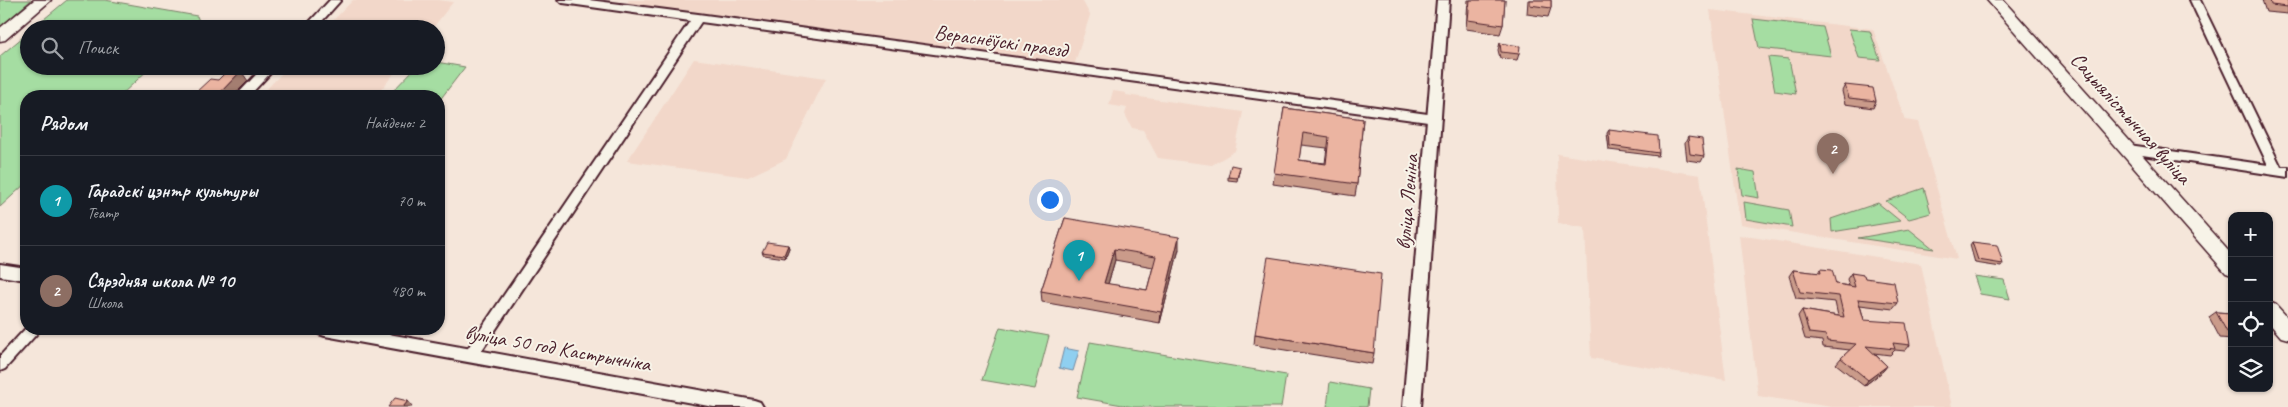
<!DOCTYPE html>
<html lang="ru">
<meta charset="utf-8">
<style>
:root{--surface:#171b24;--page:#242831;--text:#f1f3f6;--muted:#9ea1a6;--line:#363941;--accent:#ea580c}
body{margin:0;font-family:Caveat,sans-serif;background:var(--page);color:var(--text)}
.controls{position:absolute;right:15px;bottom:15px;display:grid;overflow:hidden;border-radius:10px;box-shadow:0 1px 4px #0004}
.controls button{width:45px;height:45px;display:grid;place-items:center;padding:0;border:0;border-bottom:1px solid var(--line);background:var(--surface);color:var(--text);font:25px sans-serif}
.you{position:absolute;left:1049px;top:199px;width:18px;height:18px;margin:-12px;border:4px solid #fff;border-radius:50%;background:#1a73e8;box-shadow:0 0 0 8px #1a73e833}
.badge{display:grid;place-items:center;width:32px;height:32px;border-radius:50%;background:var(--accent);color:#fff;font-size:16px;font-weight:700}
.pin{position:absolute;translate:-50% -41px;filter:drop-shadow(0 1px 2px #0008)}
.pin::after{content:'';position:absolute;top:26px;width:18px;height:15px;background:inherit;clip-path:polygon(0 0,100% 0,50% 100%)}
.list{margin:0;padding:0;list-style:none}
h2{display:flex;justify-content:space-between;align-items:center;height:65px;margin:0;padding:0 20px;font-size:21px}
h2 small{font-size:16px;font-weight:400;color:var(--muted)}
.list li{display:grid;grid-template-columns:32px 1fr auto;gap:15px;align-items:center;box-sizing:border-box;height:90px;padding:0 20px;border-top:1px solid var(--line)}
.list b{display:block;font-size:19px;white-space:nowrap}
.list p{margin:0;font-size:16px;white-space:nowrap;color:var(--muted)}
.list em{font-size:16px;font-style:normal;color:var(--muted)}
.icon{flex:none;width:28px;height:28px;fill:none;stroke:currentColor;stroke-width:2;stroke-linecap:round;stroke-linejoin:round}
.map{position:relative;flex:none;width:2288px;height:407px;overflow:hidden}
.search{position:absolute;background:var(--surface);box-shadow:0 1px 4px #0004;left:20px;top:20px;width:425px;height:55px;display:flex;align-items:center;gap:12px;box-sizing:border-box;padding:0 18px;border-radius:28px;color:var(--muted);font-size:19px}
.panel{position:absolute;background:var(--surface);box-shadow:0 1px 4px #0004;left:20px;top:90px;width:425px;height:245px;border-radius:20px}
.map>svg:first-child{display:block}
</style>
<div class="map">
<svg width="2288" height="407" viewBox="0 0 2288 407">
<rect width="100%" height="100%" fill="#f5e6da"/>
<filter id="ink" filterUnits="userSpaceOnUse"><feTurbulence type="fractalNoise" baseFrequency=".02" numOctaves="2"/><feDisplacementMap in="SourceGraphic" scale="10" xChannelSelector="R" yChannelSelector="G"/><feConvolveMatrix kernelMatrix="1 2 1 2 8 2 1 2 1" color-interpolation-filters="sRGB"/></filter>
<g filter="url(#ink)">
<!-- built -->
<path fill="#f2d7c9" d="M353 0H438L453 2 432 29H325Z
M629 0H1082L1090 15 1074 66 625 5Z
M1710 10 1873 29 1905 120 1918 122 1957 259 1740 224Z
M694 59 826 78 786 159 748 177 627 161Z
M289 66H400L376 96H260Z
M1113 91 1126 93V95L1243 112 1235 151 1212 165 1158 158 1143 130 1132 128 1125 114 1127 108 1109 105Z
M1557 154 1700 175 1726 380 1591 358 1585 228 1558 223Z
M1739 235 1921 264 1952 407H1832L1758 396Z"/>
<!-- green -->
<path fill="#a5dda2" stroke="#787e66" d="M0 0H31L0 27Z
M67 0H105L197 16 199 21 193 29H32Z
M1753 19 1823 27 1831 56 1759 48Z
M1849 29 1870 31 1880 60 1859 58Z
M29 32V66H152L120 96H26V183L0 207V56Z
M1768 57 1789 59 1796 94 1775 91Z
M436 62 465 67 439 101V96H388L417 66H436Z
M1738 169 1755 172 1759 198 1742 195Z
M1924 188 1931 213 1909 219 1886 201Z
M1744 202 1789 210 1792 227 1746 219Z
M1878 203 1900 221 1832 232 1831 219Z
M1909 229 1934 249 1858 238Z
M1974 276 2004 280 2010 299 1980 294Z
M1000 327 1049 336 1035 389 982 380Z
M1090 342 1286 375 1281 407H1134L1077 397Z
M1330 382 1369 389 1367 407H1327Z"/>
<!-- water -->
<path fill="#8fcff0" stroke="#7389a1" d="M1064 348 1079 351 1073 371 1059 368Z"/>
<g fill="none" stroke-linecap="round" stroke-linejoin="round">
<defs>
<path id="minor" d="M330 0H341L315 29H303Z
M558 0H589L698 14 1435 115 1441 119 1435 123 701 22 476 359 471 361 466 359 464 355 466 351 690 21 563 3Z
M2190 0H2200L2281 167H2288V177L2129 153 2123 149 2129 145 2268 165Z
M264 66H277L249 96H236Z
M26 328 41 329 5 369 0 371V356Z"/>
<path id="tertiary" d="M1437 0H1449L1421 407H1403Z
M0 264 26 268V280L0 276Z
M317 329H361L754 400 760 402 763 407H714L325 336 319 334Z"/>
<path id="secondary" d="M34 0H51L5 40 0 41V28Z
M1987 0H2003L2232 255V275L2226 273Z
M2269 302 2276 305 2288 318V339L2281 337 2269 323Z"/>
</defs>
<!-- minor casing -->
<use href="#minor" stroke="#4a1f2b" stroke-width="4"/>
<!-- tertiary casing -->
<use href="#tertiary" stroke="#4a1f2b" stroke-width="4"/>
<!-- secondary casing -->
<use href="#secondary" stroke="#4a1f2b" stroke-width="3"/>
<!-- minor -->
<use href="#minor" fill="#f7f3e8" fill-rule="evenodd"/>
<!-- tertiary -->
<use href="#tertiary" fill="#f7f3e8" fill-rule="evenodd"/>
<!-- secondary -->
<use href="#secondary" fill="#f7f3e8" fill-rule="evenodd"/>
</g>
<!-- wall -->
<path fill="#ca9b8a" stroke="#4a1f2b" fill-rule="evenodd" d="M1468 0H1505L1503 25 1500 34 1466 29Z
M1528 0H1551V8L1548 17 1527 14Z
M2262 0H2288V14L2266 12Z
M1500 43 1519 54 1517 60 1500 58 1498 50Z
M218 80 248 81 233 96H198L195 93Z
M1845 85 1876 101 1873 108 1845 104 1842 91Z
M1284 108 1363 119 1357 184 1355 196 1273 184ZM1301 145 1327 148 1325 163 1299 160Z
M1609 130 1659 153 1658 156 1609 150 1607 133Z
M1688 137 1704 156 1701 162 1687 160 1685 143Z
M1240 167 1237 181 1228 180V177Z
M1065 218 1179 249 1160 323 1042 302 1041 291ZM1115 260 1153 267 1147 290 1108 284Z
M1972 242 2003 264 2001 267 1975 263 1970 245Z
M788 245 789 248 785 258 764 255 762 252Z
M1820 269 1836 284 1849 286 1847 279 1851 273 1865 278 1898 303 1893 309 1860 305 1864 320 1910 345 1905 351 1895 350 1890 355 1874 353 1887 366 1882 372 1864 386 1836 364 1841 358 1850 350 1823 347 1822 341 1805 339 1798 316 1802 310 1838 316 1835 302 1796 298 1789 276 1793 270 1818 273Z
M2216 312 2232 313V339L2220 338 2209 317Z
M1255 334 1374 353 1372 364 1254 345Z"/>
<!-- shaded-wall -->
<path fill="#a47e71" stroke="#4a1f2b" d="M241 71 248 81 233 96H217Z
M1179 237V249L1160 323 1161 312Z
M788 245 789 248 785 258 784 255Z
M1114 249 1115 260 1105 294 1104 283Z
M1887 366 1882 372 1864 386 1868 380Z
M408 401 412 406V407H403Z"/>
<!-- building -->
<path fill="#ebb4a1" stroke="#4a1f2b" fill-rule="evenodd" d="M1470 0H1505L1503 25 1468 20Z
M1530 0H1551V8L1530 5Z
M2270 0H2288V7L2271 5Z
M1500 43 1520 46 1519 54 1501 52Z
M229 69 241 71 217 96H212L195 93 210 79 218 80Z
M1845 85 1873 88 1876 101 1849 98Z
M1284 108 1363 119 1357 184 1274 173ZM1303 133 1329 137 1326 164 1299 160Z
M1609 130 1658 136 1659 153 1610 146Z
M1688 137 1702 139 1704 156 1690 154Z
M1231 165 1240 167 1237 178 1228 177Z
M1065 218 1179 237 1161 312 1041 291ZM1114 249 1156 256 1147 290 1104 283Z
M767 242 788 245 784 255 762 252Z
M1972 242 1997 245 2003 264 1978 260Z
M1268 257 1381 274 1374 353 1255 334Z
M1820 269 1832 270 1836 284 1855 287 1851 273 1864 275 1865 278 1894 282 1898 303 1858 299 1864 320 1906 323 1910 345 1893 343 1895 349 1866 346 1887 366 1868 380 1841 358 1856 344 1827 341 1826 335 1809 333 1802 310 1844 317 1839 296 1800 292 1793 270 1821 273Z
M2216 312 2232 313V332H2227Z
M395 398 408 401 403 407H388Z"/>
</g>
<g text-anchor="middle" stroke-width="4" stroke-linejoin="round" paint-order="stroke">
<!-- street labels -->
<g font-size="21" fill="#4a1f2b" stroke="#f7f3e8">
<text transform="translate(1001 41) rotate(8)" y="7">Вераснёўскі праезд</text>
<text transform="translate(2131 118) rotate(48)" y="7">Сацыялістычная вуліца</text>
<text transform="translate(1407 202) rotate(-85)" y="7">вуліца Леніна</text>
<text transform="translate(558 348) rotate(10)" y="7">вуліца 50 год Кастрычніка</text>
</g>
</g>
</svg>
<div class="controls">
<button>+</button>
<button>−</button>
<button><svg class="icon" aria-label="locate" viewBox="0 0 24 24"><circle cx="12" cy="12" r="6"/><path d="M12 2v4M12 18v4M2 12h4M18 12h4"/></svg></button>
<button><svg class="icon" aria-label="layers" viewBox="0 0 24 24"><path d="M12 4l9 5-9 5-9-5zM3 14l9 5 9-5"/></svg></button>
</div>
<div class="you"></div>
<div class="pin badge" style="left:1079px;top:281px;background:#0f9aa8">1</div>
<div class="pin badge" style="left:1833px;top:174px;background:#8d6e63">2</div>
<div class="search"><svg class="icon" aria-label="search" viewBox="0 0 24 24"><circle cx="10" cy="10" r="6"/><path d="M15 15l6 6"/></svg>Поиск</div>
<section class="panel">
<h2>Рядом<small>Найдено: 2</small></h2>
<ul class="list">
<li><span class="badge" style="background:#0f9aa8">1</span><div><b>Гарадскі цэнтр культуры</b><p>Театр</p></div><em>70 m</em></li>
<li><span class="badge" style="background:#8d6e63">2</span><div><b>Сярэдняя школа № 10</b><p>Школа</p></div><em>480 m</em></li>
</ul>
</section>
</div>
